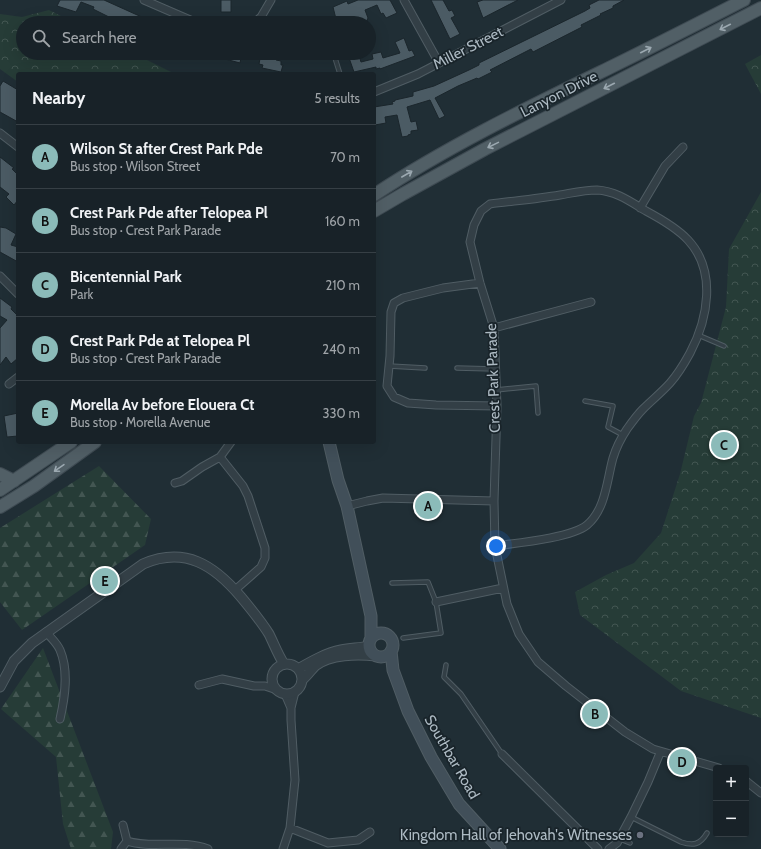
<!DOCTYPE html>
<meta charset="utf-8">
<style>
:root{--surface:#182228;--page:#212a30;--text:#f1f3f6;--muted:#9fa4a8;--line:#363f45;--accent:#8bbbb9}
body{margin:0;font-family:Cabin,sans-serif;background:var(--page);color:var(--text)}
.controls{position:absolute;right:12px;bottom:12px;display:grid;overflow:hidden;border-radius:4px;box-shadow:0 4px 16px #0002}
.controls button{width:36px;height:36px;display:grid;place-items:center;padding:0;border:0;border-bottom:1px solid var(--line);background:var(--surface);color:var(--text);font:20px sans-serif}
.you{position:absolute;left:496px;top:546px;width:14px;height:14px;margin:-10px;border:3px solid #fff;border-radius:50%;background:#1a73e8;box-shadow:0 0 0 6px #1a73e833}
.badge{display:grid;place-items:center;width:26px;height:26px;border-radius:50%;background:var(--accent);color:#111;font-size:13px;font-weight:700}
.pin{position:absolute;translate:-50% -50%;border:2px solid #fff;box-shadow:0 1px 4px #0006}
.list{margin:0;padding:0;list-style:none}
h2{display:flex;justify-content:space-between;align-items:center;height:52px;margin:0;padding:0 16px;font-size:17px}
h2 small{font-size:13px;font-weight:400;color:var(--muted)}
.list li{display:grid;grid-template-columns:26px 1fr auto;gap:12px;align-items:center;box-sizing:border-box;height:64px;padding:0 16px;border-top:1px solid var(--line)}
.list b{display:block;font-size:15px;white-space:nowrap}
.list p{margin:0;font-size:13px;white-space:nowrap;color:var(--muted)}
.list em{font-size:13px;font-style:normal;color:var(--muted)}
.icon{flex:none;width:22px;height:22px;fill:none;stroke:currentColor;stroke-width:2;stroke-linecap:round;stroke-linejoin:round}
.map{position:relative;flex:none;width:761px;height:849px;overflow:hidden}
.search{position:absolute;background:var(--surface);box-shadow:0 4px 16px #0002;left:16px;top:16px;width:360px;height:44px;display:flex;align-items:center;gap:10px;box-sizing:border-box;padding:0 14px;border-radius:22px;color:var(--muted);font-size:15px}
.panel{position:absolute;background:var(--surface);box-shadow:0 4px 16px #0002;left:16px;top:72px;width:360px;height:372px;border-radius:4px}
.map>svg:first-child{display:block}
</style>
<div class="map">
<svg width="761" height="849" viewBox="0 0 761 849">
<defs>
<pattern id="forest-firs" width="22" height="20" patternUnits="userSpaceOnUse"><rect width="22" height="20" fill="#263c37"/><path d="M5 1l3.5 6h-7zM16 11l3.5 6h-7z" fill="#435652"/></pattern>
<pattern id="park-crowns" width="20" height="18" patternUnits="userSpaceOnUse"><rect width="20" height="18" fill="#263c37"/><path d="M2 6a3 3 0 1 1 6 0M12 15a3 3 0 1 1 6 0" fill="none" stroke="#435652"/></pattern>
</defs>
<rect width="100%" height="100%" fill="#202e35"/>
<!-- forest -->
<path fill="url(#forest-firs)" d="M99 466 151 519 145 545 22 630 0 602V528Z
M43 648 113 832 111 849H71L63 824 56 757 1 709Z"/>
<!-- park -->
<path fill="url(#park-crowns)" d="M49 10 75 23H23V53H133L175 74H18V82L0 69V14L22 17Z
M761 55V94L745 64Z
M761 192V718L681 691 580 615 575 592 606 575 634 563 661 533 680 474 694 416 701 403 726 307 729 249Z"/>
<!-- building -->
<path fill="#4b5b64" stroke="#1b262c" d="M60 0H104L155 23H111L113 19 93 9 94 7 81 2 76 12 57 6Z
M221 0H231V12H221Z
M358 0H390L397 13 386 18 383 13 381 14 377 5 365 10 368 18 366 23H344L342 18 336 19 333 7 347 1 348 4Z
M431 0H443L449 11 452 10 455 16 451 18 460 34 450 39Z
M483 0H518L483 18 477 2Z
M599 0H624L613 6V8L600 14 601 15 581 25 582 27 533 52 531 49 490 70 492 72 478 79 477 78 458 86 435 98 445 116 439 119 430 100 407 107 411 122 416 121 418 130 411 131V134L408 135V136L402 137 397 115 385 117 386 123 375 125 374 107 393 104 392 102 395 101V100L413 96V92L434 86 469 70 479 65V63L585 11 590 8 589 5Z
M404 38 409 51 412 50 415 56 380 69V68L376 69V67L354 72 348 55 358 53 361 62 373 59 372 54 381 52 383 58 400 53 395 42Z
M210 53H242L240 63 210 55Z
M261 53H277L276 60 281 61V65H283L281 72 262 68 263 65 259 64Z
M3 81 18 90V122L0 112V86Z
M0 157 14 168 12 169 18 175V200L14 205 6 197 9 194 0 187Z
M0 227 6 228 16 234 11 245 18 247V262L0 252Z
M0 298 12 307 11 309 18 316V358L11 364 6 357 0 365V328L7 320 0 316Z
M18 413V436L7 437 4 416Z"/>
<g fill="none" stroke-linecap="round" stroke-linejoin="round">
<defs>
<path id="service" d="M329 53 335 58 340 74
M698 335 724 346
M389 366 425 368
M457 368 495 369
M496 390 536 386 538 413
M585 401 613 406 608 427 623 435
M392 583 428 582 436 602 441 633 403 638
M446 665 444 677 461 694 502 754
M631 817 681 842C693 846 700 845 707 833
M620 839 630 843"/>
<path id="minor" d="M144 0 197 23
M404 0 439 63
M254 23 261 17 271 0
M374 92 418 74 561 0
M0 133 18 147
M640 208 665 166 683 147
M0 276 18 294
M480 283 443 288 403 298 394 303 391 312 390 356 387 386 394 397 408 403 436 405 497 406
M494 328 591 302
M9 384 18 377
M220 457 243 486 248 496 265 548V558L261 567 235 590
M175 483 182 481 202 467 220 457 231 442
M347 506 367 501 383 498 494 501
M495 546C517 543 571 538 587 525 606 509 607 479 613 458 616 448 621 438 627 429 632 422 637 415 643 409 652 400 662 392 670 383 678 374 684 364 690 353 708 319 717 271 688 240 677 228 661 219 646 211 631 202 616 191 597 190 584 190 572 193 560 195 537 199 513 201 490 204L481 211 474 225 470 242 480 283 494 328 497 406 494 501 495 546 507 604 519 634 538 662 566 686 625 732 653 749 719 768
M436 602 503 588
M46 632C51 638 57 643 60 650 69 671 65 697 60 719
M199 685 222 679 254 686H265L277 690
M285 694 291 708
M502 754 598 849
M746 781 761 793
M123 825 127 841C151 849 182 839 208 849
M290 828 328 843 358 840 370 832
M121 849 127 841
M283 849 290 828 295 780 291 720V708L295 692
M609 849 617 843 631 817 648 782 660 753"/>
<path id="tertiary" d="M272 679a15 15 0 1 1 30 0a15 15 0 1 1-30 0Z
M298 669C312 661 326 653 341 650 351 648 360 648 369 646
M302 680C307 676 311 670 315 666 330 654 358 654 376 656
M0 687 14 661 32 643 143 564C185 546 214 565 241 597 251 609 261 621 269 634 274 644 278 655 284 664"/>
<path id="secondary" d="M329 442 338 480 347 506 371 616V638
M369 645a12 12 0 1 1 24 0a12 12 0 1 1-24 0Z
M391 651 393 670 408 711 431 757 459 804 500 849"/>
<path id="primary" d="M374 195C448 146 529 107 609 68 654 46 699 23 744 0
M374 211 403 194 485 149 761 8
M0 474 14 481
M0 490 71 442
M0 507 34 486 95 442"/>
</defs>
<!-- service casing -->
<use href="#service" stroke="#505d64" stroke-width="5.5"/>
<!-- minor casing -->
<use href="#minor" stroke="#505d64" stroke-width="9"/>
<!-- tertiary casing -->
<use href="#tertiary" stroke="#505d64" stroke-width="11"/>
<!-- secondary casing -->
<use href="#secondary" stroke="#505d64" stroke-width="13"/>
<!-- primary casing -->
<use href="#primary" stroke="#3f4b53" stroke-width="14"/>
<!-- service -->
<use href="#service" stroke="#333f46" stroke-width="3.5"/>
<!-- minor -->
<use href="#minor" stroke="#333f46" stroke-width="7"/>
<!-- tertiary -->
<use href="#tertiary" stroke="#333f46" stroke-width="9"/>
<!-- secondary -->
<use href="#secondary" stroke="#414f59" stroke-width="11"/>
<!-- primary -->
<use href="#primary" stroke="#515f66" stroke-width="12"/>
</g>
<!-- one-way arrows -->
<defs><path id="oneway-shaft" d="M-6 0H5M1.5-3L5.5 0L1.5 3" fill="none" stroke-width="1.6" stroke-linecap="round" stroke-linejoin="round"/></defs>
<g stroke="#9ba8b0">
<use href="#oneway-shaft" transform="translate(725 27) rotate(153)"/>
<use href="#oneway-shaft" transform="translate(646 50) rotate(-27)"/>
<use href="#oneway-shaft" transform="translate(609 86) rotate(153)"/>
<use href="#oneway-shaft" transform="translate(493 145) rotate(154)"/>
<use href="#oneway-shaft" transform="translate(407 174) rotate(-30)"/>
<use href="#oneway-shaft" transform="translate(59 468) rotate(145)"/>
</g>
<!-- markers -->
<circle fill="#6b7280" stroke="#19242a" stroke-width="1.5" cx="640" cy="835" r="4"/>
<g text-anchor="middle" stroke-width="3.5" stroke-linejoin="round" paint-order="stroke">
<!-- street labels -->
<g font-size="15" fill="#adbac3" stroke="#19242a">
<text transform="translate(468 48) rotate(-27)" y="5">Miller Street</text>
<text transform="translate(559 94) rotate(-27)" y="5">Lanyon Drive</text>
<text transform="translate(493 378) rotate(-92)" y="5">Crest Park Parade</text>
<text transform="translate(452 757) rotate(60)" y="5">Southbar Road</text>
</g>
<!-- poi labels -->
<g font-size="15" fill="#adbac3" stroke="#19242a" text-anchor="end">
<text x="632" y="840">Kingdom Hall of Jehovah's Witnesses</text>
</g>
</g>
</svg>
<div class="controls">
<button>+</button>
<button>−</button>
</div>
<div class="you"></div>
<div class="pin badge" style="left:428px;top:506px">A</div>
<div class="pin badge" style="left:595px;top:714px">B</div>
<div class="pin badge" style="left:724px;top:445px">C</div>
<div class="pin badge" style="left:682px;top:762px">D</div>
<div class="pin badge" style="left:105px;top:581px">E</div>
<div class="search"><svg class="icon" aria-label="search" viewBox="0 0 24 24"><circle cx="10" cy="10" r="6"/><path d="M15 15l6 6"/></svg>Search here</div>
<section class="panel">
<h2>Nearby<small>5 results</small></h2>
<ul class="list">
<li><span class="badge">A</span><div><b>Wilson St after Crest Park Pde</b><p>Bus stop · Wilson Street</p></div><em>70 m</em></li>
<li><span class="badge">B</span><div><b>Crest Park Pde after Telopea Pl</b><p>Bus stop · Crest Park Parade</p></div><em>160 m</em></li>
<li><span class="badge">C</span><div><b>Bicentennial Park</b><p>Park</p></div><em>210 m</em></li>
<li><span class="badge">D</span><div><b>Crest Park Pde at Telopea Pl</b><p>Bus stop · Crest Park Parade</p></div><em>240 m</em></li>
<li><span class="badge">E</span><div><b>Morella Av before Elouera Ct</b><p>Bus stop · Morella Avenue</p></div><em>330 m</em></li>
</ul>
</section>
</div>
